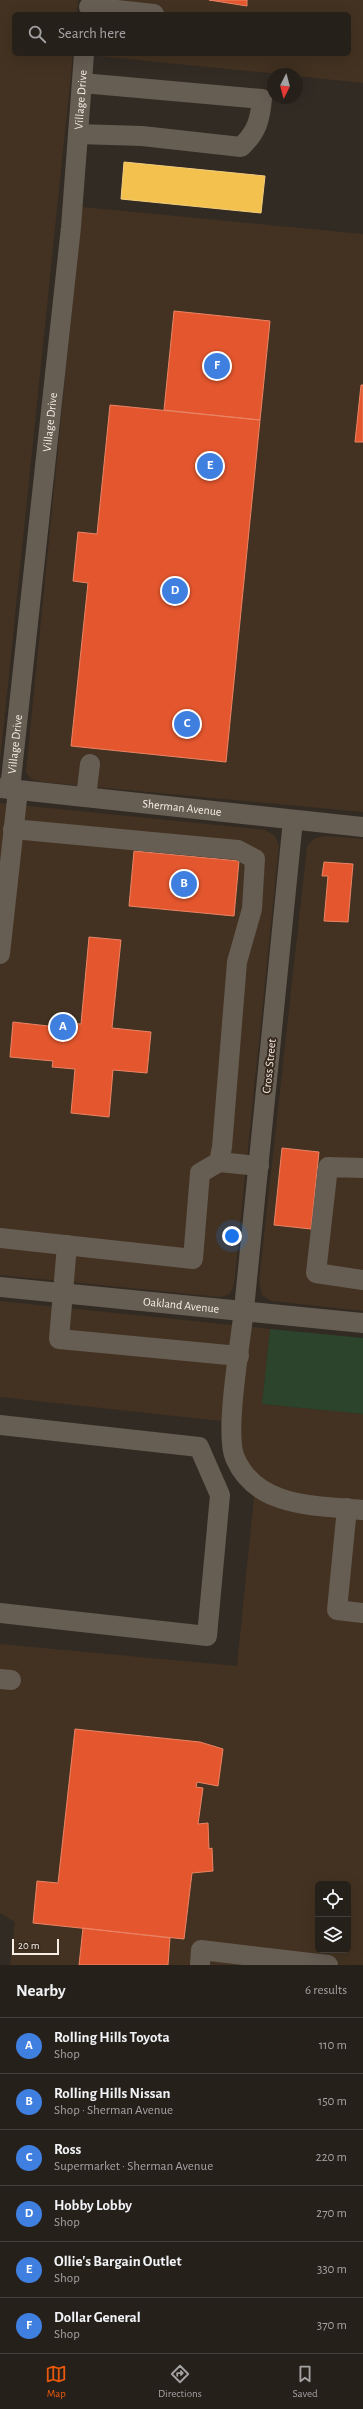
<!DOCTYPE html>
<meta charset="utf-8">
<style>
:root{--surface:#26201b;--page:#2e2824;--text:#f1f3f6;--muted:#a4a3a3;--line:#423e3a;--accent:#ea580c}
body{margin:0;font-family:"Alegreya Sans",sans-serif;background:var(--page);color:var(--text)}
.controls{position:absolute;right:12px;bottom:12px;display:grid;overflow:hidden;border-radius:6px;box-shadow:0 4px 16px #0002}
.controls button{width:36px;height:36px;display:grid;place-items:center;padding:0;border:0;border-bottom:1px solid var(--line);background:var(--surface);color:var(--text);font:20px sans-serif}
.compass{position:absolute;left:267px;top:68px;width:36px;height:36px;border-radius:50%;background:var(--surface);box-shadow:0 4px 16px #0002;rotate:186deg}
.scale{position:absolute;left:12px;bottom:10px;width:47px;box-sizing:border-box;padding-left:4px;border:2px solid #f7eee6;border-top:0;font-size:11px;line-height:14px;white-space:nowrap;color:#f7eee6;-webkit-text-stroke:3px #382a1e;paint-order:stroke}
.you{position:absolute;left:232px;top:1236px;width:14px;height:14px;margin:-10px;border:3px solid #fff;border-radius:50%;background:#1a73e8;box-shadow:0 0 0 6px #1a73e833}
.badge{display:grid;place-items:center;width:26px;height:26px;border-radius:50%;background:var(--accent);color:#fff;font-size:13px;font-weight:700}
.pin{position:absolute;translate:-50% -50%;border:2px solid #fff;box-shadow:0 1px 4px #0006}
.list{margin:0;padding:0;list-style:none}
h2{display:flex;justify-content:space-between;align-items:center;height:52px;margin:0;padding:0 16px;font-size:17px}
h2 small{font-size:13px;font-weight:400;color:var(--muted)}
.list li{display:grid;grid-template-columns:26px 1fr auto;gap:12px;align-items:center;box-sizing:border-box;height:56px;padding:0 16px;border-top:1px solid var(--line)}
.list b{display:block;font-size:15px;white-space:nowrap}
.list p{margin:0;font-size:13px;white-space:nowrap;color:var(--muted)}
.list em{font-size:13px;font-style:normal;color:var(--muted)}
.icon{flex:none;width:22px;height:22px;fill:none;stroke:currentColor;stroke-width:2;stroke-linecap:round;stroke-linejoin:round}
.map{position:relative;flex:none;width:363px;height:1965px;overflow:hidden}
.search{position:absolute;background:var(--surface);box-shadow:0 4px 16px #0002;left:12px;right:12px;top:12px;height:44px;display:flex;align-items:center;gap:10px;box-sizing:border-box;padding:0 14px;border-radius:6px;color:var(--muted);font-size:15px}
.sheet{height:388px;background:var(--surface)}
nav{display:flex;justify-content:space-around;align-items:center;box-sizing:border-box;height:56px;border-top:1px solid var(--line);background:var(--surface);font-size:11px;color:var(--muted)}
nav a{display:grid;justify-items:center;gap:2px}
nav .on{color:var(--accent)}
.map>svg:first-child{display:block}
</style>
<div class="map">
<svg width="363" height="1965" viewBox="0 0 363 1965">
<rect width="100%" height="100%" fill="#322b24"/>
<!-- built -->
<path fill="#433221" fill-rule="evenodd" d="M0 0H78L77 14H14V54H73L0 762Z
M103 0H363V83L297 76V74H279L97 56 349 54V14H102Z
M82 207 363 234V812L41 782 31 779 26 772Z
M0 803 265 830 275 836 279 846 234 1285 230 1294 220 1297 0 1275Z
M326 836 363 839V1311L271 1301 262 1295 259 1281 307 846 315 838Z
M0 1301 270 1329 262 1404 363 1414V1965H10L15 1922 0 1913V1644L237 1666 254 1497 236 1477 223 1447 221 1421 0 1397ZM318 1884H348V1950H318Z"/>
<!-- green -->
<path fill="#2c442c" d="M270 1329 363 1338V1414L262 1404Z"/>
<!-- homes -->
<path fill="#f2c14e" stroke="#f4ce7c" d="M124 162 265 176 261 213 121 199Z"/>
<!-- shops -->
<path fill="#e4572e" stroke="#ea8465" d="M209 0H247V6Z
M174 311 270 321 260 420 164 410Z
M361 385H363V442H355Z
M110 405 260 420 226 762 71 746 88 583 73 581 78 532 97 534Z
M134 851 239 861 234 916 129 906Z
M324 862 353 864 348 922 324 921 328 876H322Z
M89 937 121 940 112 1028 151 1032 147 1073 113 1070 109 1117 71 1113 75 1069 52 1067 53 1061 10 1057 13 1022 57 1027V1022L81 1024Z
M282 1148 319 1152 311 1229 274 1225Z
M75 1729 200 1742 223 1749 218 1786 197 1782 196 1787 203 1788 198 1824 208 1823 209 1849 212 1848 213 1871 192 1873 184 1939 33 1923 37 1881 58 1883Z
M83 1928 170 1938 168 1965H79Z"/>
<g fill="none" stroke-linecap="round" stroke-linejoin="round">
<!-- minor -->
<g stroke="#665d53" stroke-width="20">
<path d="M89 7 154 14"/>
<path d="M78 134 142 136 241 147C257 132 260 120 262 99L82 83"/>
<path id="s1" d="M0 788 363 827"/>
<path id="s2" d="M10 789 71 227 84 54"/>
<path d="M86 797 90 764"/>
<path d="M293 820C277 983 261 1146 244 1309 241 1340 224 1433 235 1458 257 1509 317 1505 363 1510"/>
<path d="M0 954 18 790"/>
<path d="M219 1162 259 1166"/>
<path d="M363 1168 328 1167 316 1273 363 1280"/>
<path d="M0 1238 193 1259 200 1173 219 1162 222 1147 237 962 252 909 255 859 238 850 13 829"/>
<path d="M67 1245 59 1339 239 1356"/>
<path id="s3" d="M0 1287 363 1323"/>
<path d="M0 1425 199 1447 220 1495 207 1636 0 1613"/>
<path d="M347 1508 337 1610 363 1613"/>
<path d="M0 1679 11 1680"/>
<path d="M200 1965 201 1950 328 1965"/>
</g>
</g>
<g text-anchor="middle" stroke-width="4" stroke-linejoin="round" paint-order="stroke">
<!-- street labels -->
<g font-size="12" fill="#f7eee6" stroke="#382a1e">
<text dy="4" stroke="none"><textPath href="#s2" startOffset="693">Village Drive</textPath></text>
<text dy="4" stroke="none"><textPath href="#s2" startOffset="369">Village Drive</textPath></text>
<text dy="4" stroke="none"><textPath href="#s2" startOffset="45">Village Drive</textPath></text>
<text dy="4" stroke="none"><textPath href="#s1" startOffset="183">Sherman Avenue</textPath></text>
<text transform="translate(269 1066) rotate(-84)" y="4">Cross Street</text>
<text dy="4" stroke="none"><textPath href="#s3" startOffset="182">Oakland Avenue</textPath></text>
</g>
</g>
</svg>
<div class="controls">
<button><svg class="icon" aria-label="locate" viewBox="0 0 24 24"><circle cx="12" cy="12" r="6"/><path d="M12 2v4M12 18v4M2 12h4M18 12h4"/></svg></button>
<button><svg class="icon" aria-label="layers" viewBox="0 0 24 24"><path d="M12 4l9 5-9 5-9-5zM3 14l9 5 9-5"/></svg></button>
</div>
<svg class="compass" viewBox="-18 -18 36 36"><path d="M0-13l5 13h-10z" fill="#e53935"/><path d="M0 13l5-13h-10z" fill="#a4a3a3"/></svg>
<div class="scale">20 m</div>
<div class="you"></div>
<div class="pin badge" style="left:63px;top:1027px;background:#3f7fe0">A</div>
<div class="pin badge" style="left:184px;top:884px;background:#3f7fe0">B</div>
<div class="pin badge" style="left:187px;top:724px;background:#3f7fe0">C</div>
<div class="pin badge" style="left:175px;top:591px;background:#3f7fe0">D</div>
<div class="pin badge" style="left:210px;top:466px;background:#3f7fe0">E</div>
<div class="pin badge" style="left:217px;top:366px;background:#3f7fe0">F</div>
<div class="search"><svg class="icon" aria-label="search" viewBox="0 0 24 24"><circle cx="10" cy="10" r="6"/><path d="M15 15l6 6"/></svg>Search here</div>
</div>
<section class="sheet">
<h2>Nearby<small>6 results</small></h2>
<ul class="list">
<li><span class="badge" style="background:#3f7fe0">A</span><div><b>Rolling Hills Toyota</b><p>Shop</p></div><em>110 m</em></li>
<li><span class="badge" style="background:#3f7fe0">B</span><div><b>Rolling Hills Nissan</b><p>Shop · Sherman Avenue</p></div><em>150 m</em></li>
<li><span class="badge" style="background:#3f7fe0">C</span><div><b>Ross</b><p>Supermarket · Sherman Avenue</p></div><em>220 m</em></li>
<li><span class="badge" style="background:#3f7fe0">D</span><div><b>Hobby Lobby</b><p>Shop</p></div><em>270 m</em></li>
<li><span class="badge" style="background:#3f7fe0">E</span><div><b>Ollie's Bargain Outlet</b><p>Shop</p></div><em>330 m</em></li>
<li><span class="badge" style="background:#3f7fe0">F</span><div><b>Dollar General</b><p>Shop</p></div><em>370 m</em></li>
</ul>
</section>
<nav>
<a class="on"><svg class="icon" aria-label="map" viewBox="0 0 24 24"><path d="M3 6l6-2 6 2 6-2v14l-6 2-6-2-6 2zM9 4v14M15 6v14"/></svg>Map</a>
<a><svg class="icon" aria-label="directions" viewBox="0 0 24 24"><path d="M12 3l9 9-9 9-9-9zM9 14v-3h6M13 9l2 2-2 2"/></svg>Directions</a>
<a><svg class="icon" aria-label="saved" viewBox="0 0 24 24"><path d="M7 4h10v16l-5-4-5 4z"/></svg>Saved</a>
</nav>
